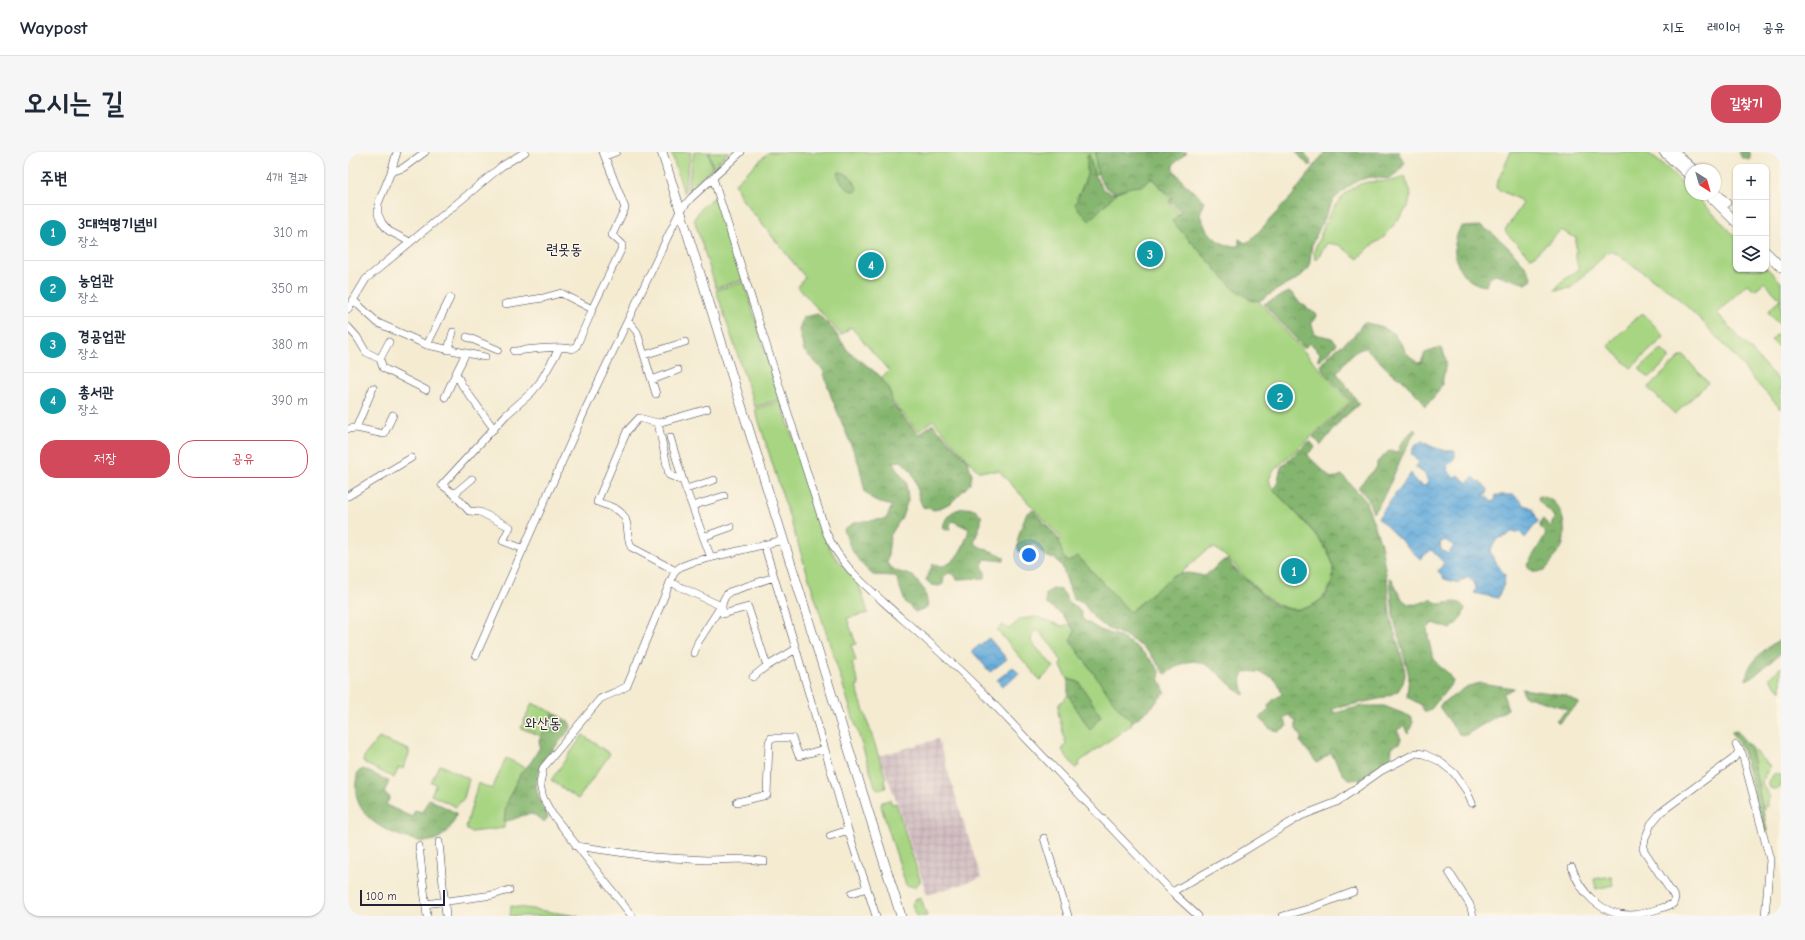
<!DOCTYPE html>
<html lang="ko">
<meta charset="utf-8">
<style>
:root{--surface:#fff;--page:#f6f6f7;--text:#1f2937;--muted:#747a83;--line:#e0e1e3;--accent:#d1495b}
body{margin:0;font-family:"Comic Neue","Poor Story",sans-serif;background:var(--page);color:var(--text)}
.controls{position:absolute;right:12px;top:12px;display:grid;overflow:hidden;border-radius:8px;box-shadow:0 1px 3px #0004}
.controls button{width:36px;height:36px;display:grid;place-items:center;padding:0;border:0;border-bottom:1px solid var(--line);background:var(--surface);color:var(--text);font:20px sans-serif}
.compass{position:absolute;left:1337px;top:12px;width:36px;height:36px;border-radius:50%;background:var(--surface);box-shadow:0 1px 3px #0004;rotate:143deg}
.scale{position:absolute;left:12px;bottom:10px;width:85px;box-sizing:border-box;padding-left:4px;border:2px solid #22223b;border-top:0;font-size:11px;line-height:14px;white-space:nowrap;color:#22223b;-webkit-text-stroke:3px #fcf5e5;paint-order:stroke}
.you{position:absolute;left:681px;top:403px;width:14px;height:14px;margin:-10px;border:3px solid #fff;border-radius:50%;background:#1a73e8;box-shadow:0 0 0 6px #1a73e833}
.badge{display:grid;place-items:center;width:26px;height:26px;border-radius:50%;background:var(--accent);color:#fff;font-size:13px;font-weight:700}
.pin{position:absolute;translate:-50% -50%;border:2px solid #fff;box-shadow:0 1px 4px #0006}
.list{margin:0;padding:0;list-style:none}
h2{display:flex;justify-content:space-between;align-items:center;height:52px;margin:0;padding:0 16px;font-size:17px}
h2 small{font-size:13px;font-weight:400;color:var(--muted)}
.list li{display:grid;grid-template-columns:26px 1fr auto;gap:12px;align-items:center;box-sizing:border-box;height:56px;padding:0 16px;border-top:1px solid var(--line)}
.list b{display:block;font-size:15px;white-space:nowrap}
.list p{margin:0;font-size:13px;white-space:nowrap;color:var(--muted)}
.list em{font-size:13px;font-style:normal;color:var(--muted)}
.actions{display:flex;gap:8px;padding:12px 16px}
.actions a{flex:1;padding:9px 0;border:1px solid var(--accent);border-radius:16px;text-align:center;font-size:14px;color:var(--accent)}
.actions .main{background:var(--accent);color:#fff}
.icon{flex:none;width:22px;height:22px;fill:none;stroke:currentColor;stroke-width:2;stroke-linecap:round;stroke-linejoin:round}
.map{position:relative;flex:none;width:1433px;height:764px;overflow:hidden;border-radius:16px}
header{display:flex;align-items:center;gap:24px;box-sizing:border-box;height:56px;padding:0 20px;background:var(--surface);border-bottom:1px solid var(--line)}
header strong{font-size:19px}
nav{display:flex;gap:22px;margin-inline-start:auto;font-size:14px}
.intro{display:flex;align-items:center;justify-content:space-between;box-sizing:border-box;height:96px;padding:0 24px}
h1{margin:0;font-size:28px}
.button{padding:10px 18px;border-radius:16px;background:var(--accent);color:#fff;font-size:14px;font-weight:700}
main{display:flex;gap:24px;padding:0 24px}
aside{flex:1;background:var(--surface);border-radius:16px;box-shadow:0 1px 3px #0004}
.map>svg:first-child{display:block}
</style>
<header>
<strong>Waypost</strong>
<nav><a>지도</a><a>레이어</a><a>공유</a></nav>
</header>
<div class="intro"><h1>오시는 길</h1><a class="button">길찾기</a></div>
<main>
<aside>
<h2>주변<small>4개 결과</small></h2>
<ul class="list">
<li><span class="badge" style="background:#0f9aa8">1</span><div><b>3대혁명기념비</b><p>장소</p></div><em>310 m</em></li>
<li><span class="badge" style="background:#0f9aa8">2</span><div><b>농업관</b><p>장소</p></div><em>350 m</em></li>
<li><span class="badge" style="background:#0f9aa8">3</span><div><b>경공업관</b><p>장소</p></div><em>380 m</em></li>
<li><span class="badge" style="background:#0f9aa8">4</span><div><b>총서관</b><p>장소</p></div><em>390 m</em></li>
</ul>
<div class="actions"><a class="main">저장</a><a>공유</a></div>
</aside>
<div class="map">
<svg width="1433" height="764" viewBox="0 0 1433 764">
<defs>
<pattern id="industrial-grid" width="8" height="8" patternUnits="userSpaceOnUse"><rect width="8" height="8" fill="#d2bec2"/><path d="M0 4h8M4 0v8" fill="none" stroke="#b4a3a8"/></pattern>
<pattern id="forest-crowns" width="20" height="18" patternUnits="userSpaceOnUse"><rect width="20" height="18" fill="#85b670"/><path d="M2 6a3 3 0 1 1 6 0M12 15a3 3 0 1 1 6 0" fill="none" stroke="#6c945d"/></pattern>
<pattern id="water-waves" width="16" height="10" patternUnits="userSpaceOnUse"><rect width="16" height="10" fill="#65acdc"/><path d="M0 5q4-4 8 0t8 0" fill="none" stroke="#538cb4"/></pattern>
</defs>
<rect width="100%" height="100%" fill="#fcf5e5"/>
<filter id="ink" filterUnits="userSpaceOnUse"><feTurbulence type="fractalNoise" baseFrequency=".025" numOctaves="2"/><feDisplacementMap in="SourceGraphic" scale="8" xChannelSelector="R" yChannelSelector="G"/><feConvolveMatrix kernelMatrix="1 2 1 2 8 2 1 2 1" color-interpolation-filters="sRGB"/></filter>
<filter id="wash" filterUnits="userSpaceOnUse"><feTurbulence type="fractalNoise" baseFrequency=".012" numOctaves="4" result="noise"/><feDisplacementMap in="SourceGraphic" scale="16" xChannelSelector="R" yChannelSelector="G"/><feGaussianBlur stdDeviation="0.9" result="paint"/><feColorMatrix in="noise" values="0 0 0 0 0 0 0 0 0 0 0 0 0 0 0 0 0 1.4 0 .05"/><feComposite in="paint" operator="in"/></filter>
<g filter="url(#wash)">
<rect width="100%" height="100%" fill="#f4ebd1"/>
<!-- industrial -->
<path fill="url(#industrial-grid)" d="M590 587 633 726 579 743 549 650 531 604Z"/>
<!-- green -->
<path fill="#a7d582" stroke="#647c5e" d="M323 0H343L336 41Z
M346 0H360L364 16 339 39Z
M361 0H381L365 15Z
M421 0H752L755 9 745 28 728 45 745 64C759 51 777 26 798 32L804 26 823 47 821 50 1002 250 925 319 921 327 923 335C940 354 970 381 981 403 990 420 984 440 968 451 958 458 944 459 933 454 906 442 891 412 867 396L859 398 784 464 722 414 704 394 713 386 651 319H630L585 268 570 279 528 230 541 219 503 175 493 183 450 135 457 125 393 46 387 31Z
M1163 0H1299L1319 16 1343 39V42H1346L1388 85V117H1418V115L1433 130V174L1420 160 1432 147 1416 130 1407 138 1399 132 1369 161 1433 231V257L1403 225 1390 208 1352 167 1321 138 1264 99 1260 100 1223 136 1207 138 1213 130 1231 117 1228 107V86L1213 78 1186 104 1182 105 1159 82 1157 78 1174 53 1172 48 1149 37 1148 33Z
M1057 24 1063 42 1060 55 1036 85 1023 94 1010 107 991 93 979 91 968 108C963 100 970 90 973 82 981 60 996 33 1021 30 1034 29 1045 31 1057 24Z
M368 44 395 128 368 136 346 67 354 55Z
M396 130 432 247 407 255 368 138Z
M1293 162H1296L1315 183 1316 185 1283 216 1261 195V192Z
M1433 178V198L1423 188Z
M1312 198H1314L1321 205V207L1302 225H1299L1292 218V216Z
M1333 204H1336L1360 231 1327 262 1301 237 1302 234Z
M433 249 479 391 487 405 511 432 520 461 499 466 508 492 503 493 508 509 504 511 511 533 508 534 538 627 536 628 538 636 530 638 527 634 407 257Z
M689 465 714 474 723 472 727 479 722 488 769 554 784 570 783 573 731 610 732 613 727 616 714 598 718 592 710 560 711 552 720 543 742 578 731 530 720 527 712 513 714 510 704 494 688 476 687 482 683 486 685 492 706 515 692 528 649 478 655 473 661 477 673 467Z
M1433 515V539L1421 526Z
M184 551 208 562 204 564 193 584 173 576Z
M235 583 262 602 230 647 203 628Z
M31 586 61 598V602L55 617 51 615 46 626 18 612 15 609 17 603Z
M1397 589 1422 615 1414 628V633L1422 645 1418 651 1420 653 1415 657 1403 600Z
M158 606 178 616C164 631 156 656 156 676L123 680 119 678 118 675 130 631 144 637Z
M93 613 121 627 116 646 108 655 83 643 88 632 83 630 90 615Z
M1427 621 1433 623V635L1428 638 1422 636 1420 629Z
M542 648 544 652 548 651 572 728V730L567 735 558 733 533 654 534 650Z
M1263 724 1265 733 1248 737 1246 727Z
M573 746 579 764H568L564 752 567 748Z
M163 754 230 764H162Z"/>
<!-- forest -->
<path fill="url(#forest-crowns)" stroke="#546c56" d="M748 0H839L825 13V17L836 31 856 49 852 62C857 80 871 96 891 94V87L897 91 902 89 944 44 977 0H1052L1051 2 1057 11 1050 21 1040 27 1022 25 1011 28 1001 34 985 48 964 92 961 116 953 124 943 131 935 134 913 148 904 149 884 135 824 69 833 60 822 49 824 46 804 25 794 34 783 35 769 40 757 53 741 69 727 53 739 23V4L741 2C745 15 748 40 766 41V39C763 38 760 38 757 35 750 29 746 9 748 0Z
M948 0H956L962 8 964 13H960Z
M1390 0H1402V8L1394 6Z
M491 20C500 20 509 30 509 39 499 41 493 30 489 22Z
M1132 74C1147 80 1181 113 1184 128L1178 132 1147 122 1140 128 1138 134C1109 131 1099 97 1113 75Z
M941 140 945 142 950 149 968 162 967 168 963 170 967 182 984 186 989 192 972 208 970 207 972 201 962 191 956 196 916 152Z
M470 162 485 177 500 199 531 223 542 238 544 251 570 282 585 272 619 308 624 322 622 332 603 351 587 358 575 355C568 343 570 328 562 318 560 315 556 312 553 309L546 310 550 319 558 330 560 348 554 365 542 384 539 412 548 419 565 424 577 439 580 455 567 460 557 450 548 424 525 423C510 410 501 397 496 377L508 370 538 367 544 354 526 349 517 340 511 312 483 244 475 218 456 199 451 178 455 165Z
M1018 171 1032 174 1047 182 1048 186 1055 193 1057 200 1070 211 1073 210 1077 201 1092 196 1095 198 1098 210 1094 232 1089 241 1077 255 1074 248 1052 226 1042 220 1018 196C1004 198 997 210 989 221L1011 252 993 268 973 293 965 285 1004 250 975 218 973 213C983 196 1006 190 1014 172Z
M1066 277 1068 279C1050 305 1044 336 1025 361L1020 347 1010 335 1029 315V310L1041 299 1049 301 1054 290Z
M962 289 967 295 959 303 984 327 994 323 1017 348 1029 380 1033 393 1039 428 1042 464 1056 513 1057 523 1055 531 1050 539 1035 546 984 557 987 561 1014 554H1036L1059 563 1063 565 1065 570 1060 582 1056 574 1049 578 1053 587 1051 591 1044 595 1043 605 1040 609 1016 627 1001 628 995 622 983 601 969 611 952 589 954 585 948 577V569L941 563 936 566 939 574 930 580 921 576 912 566 921 557 920 554 924 549 934 542C932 537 930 530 925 526 918 522 896 514 894 525 892 530 896 538 896 543 877 533 862 502 836 511 829 513 823 519 817 522L803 503 795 495 776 483 759 476 747 467 735 451 725 447 714 414 707 406C696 407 693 398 686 392H683L675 401 671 400C666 387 675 374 678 362L685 358 710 386 715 404 720 410 730 404 782 460 826 423 840 421 857 424 876 408H879C883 410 882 412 885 415 901 427 915 450 936 456 949 460 962 456 973 448 986 438 988 419 982 404 974 385 940 353 925 337L929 332 933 315Z
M1191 344C1214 346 1219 373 1215 392 1214 396 1209 401 1206 405 1201 414 1199 419 1188 420L1183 418 1179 413 1198 382C1194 376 1189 375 1194 367L1196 368 1203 375 1206 365C1202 358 1194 354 1190 347Z
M616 356 627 357 633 363V371L626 390C634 399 646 398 656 405V409L637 407 634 413 637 421V426L609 427 606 422 600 421 596 425 595 432 591 434 584 433 578 428 585 412C588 412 592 414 595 414 609 411 618 390 621 377L605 369 602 372V377L598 378 595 376C597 364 604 358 616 356Z
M1042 425C1046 428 1046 432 1048 436 1056 456 1066 455 1082 447L1091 452 1106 450 1112 451 1117 456C1115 464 1110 471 1103 477L1085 471 1079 477C1081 487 1082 500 1087 509 1092 517 1104 520 1105 530L1083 557 1077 560 1072 552 1059 545 1061 523 1045 463Z
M705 437 713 438 718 444 719 449C726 454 735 458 734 467L752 478 770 484 789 495 803 508 812 520 811 526 817 540 803 556 784 570 769 554 722 488 727 479 714 462 698 452V441Z
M1433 486V501L1406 524 1398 528C1400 507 1417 498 1433 486Z
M720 527 731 530 753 564 742 578 720 543Z
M1133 531 1166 536 1155 542 1160 557 1118 583 1111 582 1092 556V553L1120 534Z
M1174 537 1217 543 1231 551 1211 571 1208 568 1220 557 1176 544Z
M208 562 222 571 223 576C210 593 181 618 190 643 192 650 197 658 200 665L196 670C180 653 172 669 156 669L158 653 172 622 183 610 192 595 191 588 204 563Z
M1389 579 1397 589 1403 600 1419 678 1418 690 1395 599 1383 580Z
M15 617 41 629 36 641 42 645 38 653 64 665 67 658 74 660 81 647 108 661V664C104 674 98 684 86 688 76 692 63 687 53 684 24 674 0 655 10 620Z"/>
<!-- water -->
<path fill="url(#water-waves)" stroke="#44678c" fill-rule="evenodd" d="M1074 289C1085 296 1094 299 1107 299V306L1099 314 1102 322 1106 325 1111 323 1119 331 1125 325 1140 337 1139 342H1135L1144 350 1148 346 1147 343H1166L1177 353 1184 356 1190 369 1177 386 1172 380H1163L1159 384 1149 387 1142 399C1146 408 1151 416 1157 423L1156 432 1150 446 1126 441 1128 436 1126 430 1120 426 1114 428 1110 431 1096 427 1090 419 1096 411 1083 398 1072 407 1030 366 1063 321 1068 330 1076 334 1080 330 1076 321 1067 316 1071 310 1063 302 1066 294ZM1097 388 1106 394 1100 402 1093 398 1092 391Z
M641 486 659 507 642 520 624 499Z
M665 515 671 522 654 534 649 528Z"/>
</g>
<g filter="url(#ink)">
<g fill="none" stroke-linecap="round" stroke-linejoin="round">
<defs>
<path id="minor" d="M49 0 43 20 30 52V62L34 71 41 79 62 90
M257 4 268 0
M43 20 55 16 77 0
M365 26 478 380C493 416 524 439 552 465 580 489 608 514 634 540L824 740 850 764
M5 148 30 171 79 193 137 205
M157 152 195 146 213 141 244 157 243 161 228 195 224 197C214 193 179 198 166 199
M0 157 18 127 154 14 177 0
M244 157 274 96V92L264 83 277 56 255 0
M280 169 289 180 308 242
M0 175 9 185 18 200 32 207
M119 185 150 198
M41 190 32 207 35 216 78 238
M79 193 102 146
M100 198 105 180
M118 201 108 221 114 233 146 277
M296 203 337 190
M304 228 330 218
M97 245 108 221
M310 271 359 257
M8 276 25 236
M0 277 8 276 36 282 45 263
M322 285 335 329
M338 337 366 328
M106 342 124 327
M0 344 63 306
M344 354 376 344
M355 385 383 375
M416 392 448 497 500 678 528 764
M176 397 155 389 162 375 132 360 121 359 106 342 94 333 158 263 183 241 192 230 211 197
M328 419 283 395C280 388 280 381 279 373 277 357 261 354 249 350L279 279 291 266 310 271 321 323 335 329 363 406
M322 430 373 454 350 490 346 501
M128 503 237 258 332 59 343 46 393 0
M419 514 400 455 375 462C373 453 374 447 381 440L426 425
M405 525 416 516 448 497
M1391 597 1394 601 1422 708 1417 764
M389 650 419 643 421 590 423 586H444L451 604 476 597
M482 684 500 678
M696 686 720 764
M91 690 98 764
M71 694 79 764
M228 694 305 705 359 708 397 707 416 709
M1224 715C1232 741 1254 763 1282 763 1292 763 1315 756 1325 752L1327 746 1324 741 1295 697 1297 687 1303 672 1313 660 1385 607C1390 602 1392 599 1388 593
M1101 720 1122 753 1125 764
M824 740 889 703 953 664 989 650 1033 619 1068 601 1076 602 1091 609 1106 621 1118 638 1124 651
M504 741 519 736
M77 752 145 743 161 738
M284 764 204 662 195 646 192 632 195 616 252 547C261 542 270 540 279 534L326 421 332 415 345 410 435 388
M935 764 963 756 1005 740"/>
<path id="major" d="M314 0 553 764
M1316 0 1343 25
M1326 0 1346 18
M1367 40 1378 51
M1360 42 1388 70
M1418 100 1433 115"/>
</defs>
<!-- minor casing -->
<use href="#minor" stroke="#424052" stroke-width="8"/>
<!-- major casing -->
<use href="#major" stroke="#424052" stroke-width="10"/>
<!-- minor -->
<use href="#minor" stroke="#fff" stroke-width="7"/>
<!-- major -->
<use href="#major" stroke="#fff" stroke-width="9"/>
</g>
</g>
<g text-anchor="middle" stroke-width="3" stroke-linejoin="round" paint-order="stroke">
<!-- quarter labels -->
<g font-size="15" fill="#22223b" stroke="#fcf5e5">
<text x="216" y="102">련못동</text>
<text x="195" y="576">와산동</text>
</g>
</g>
</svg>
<div class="controls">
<button>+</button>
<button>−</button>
<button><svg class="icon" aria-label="layers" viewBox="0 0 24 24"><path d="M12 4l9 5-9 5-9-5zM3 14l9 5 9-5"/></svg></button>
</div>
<svg class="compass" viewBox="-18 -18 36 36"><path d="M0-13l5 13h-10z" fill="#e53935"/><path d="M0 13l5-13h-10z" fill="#747a83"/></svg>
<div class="scale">100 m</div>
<div class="you"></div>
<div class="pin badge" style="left:946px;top:419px;background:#0f9aa8">1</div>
<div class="pin badge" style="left:932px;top:245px;background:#0f9aa8">2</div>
<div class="pin badge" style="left:802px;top:102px;background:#0f9aa8">3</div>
<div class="pin badge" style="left:523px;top:113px;background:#0f9aa8">4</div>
</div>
</main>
